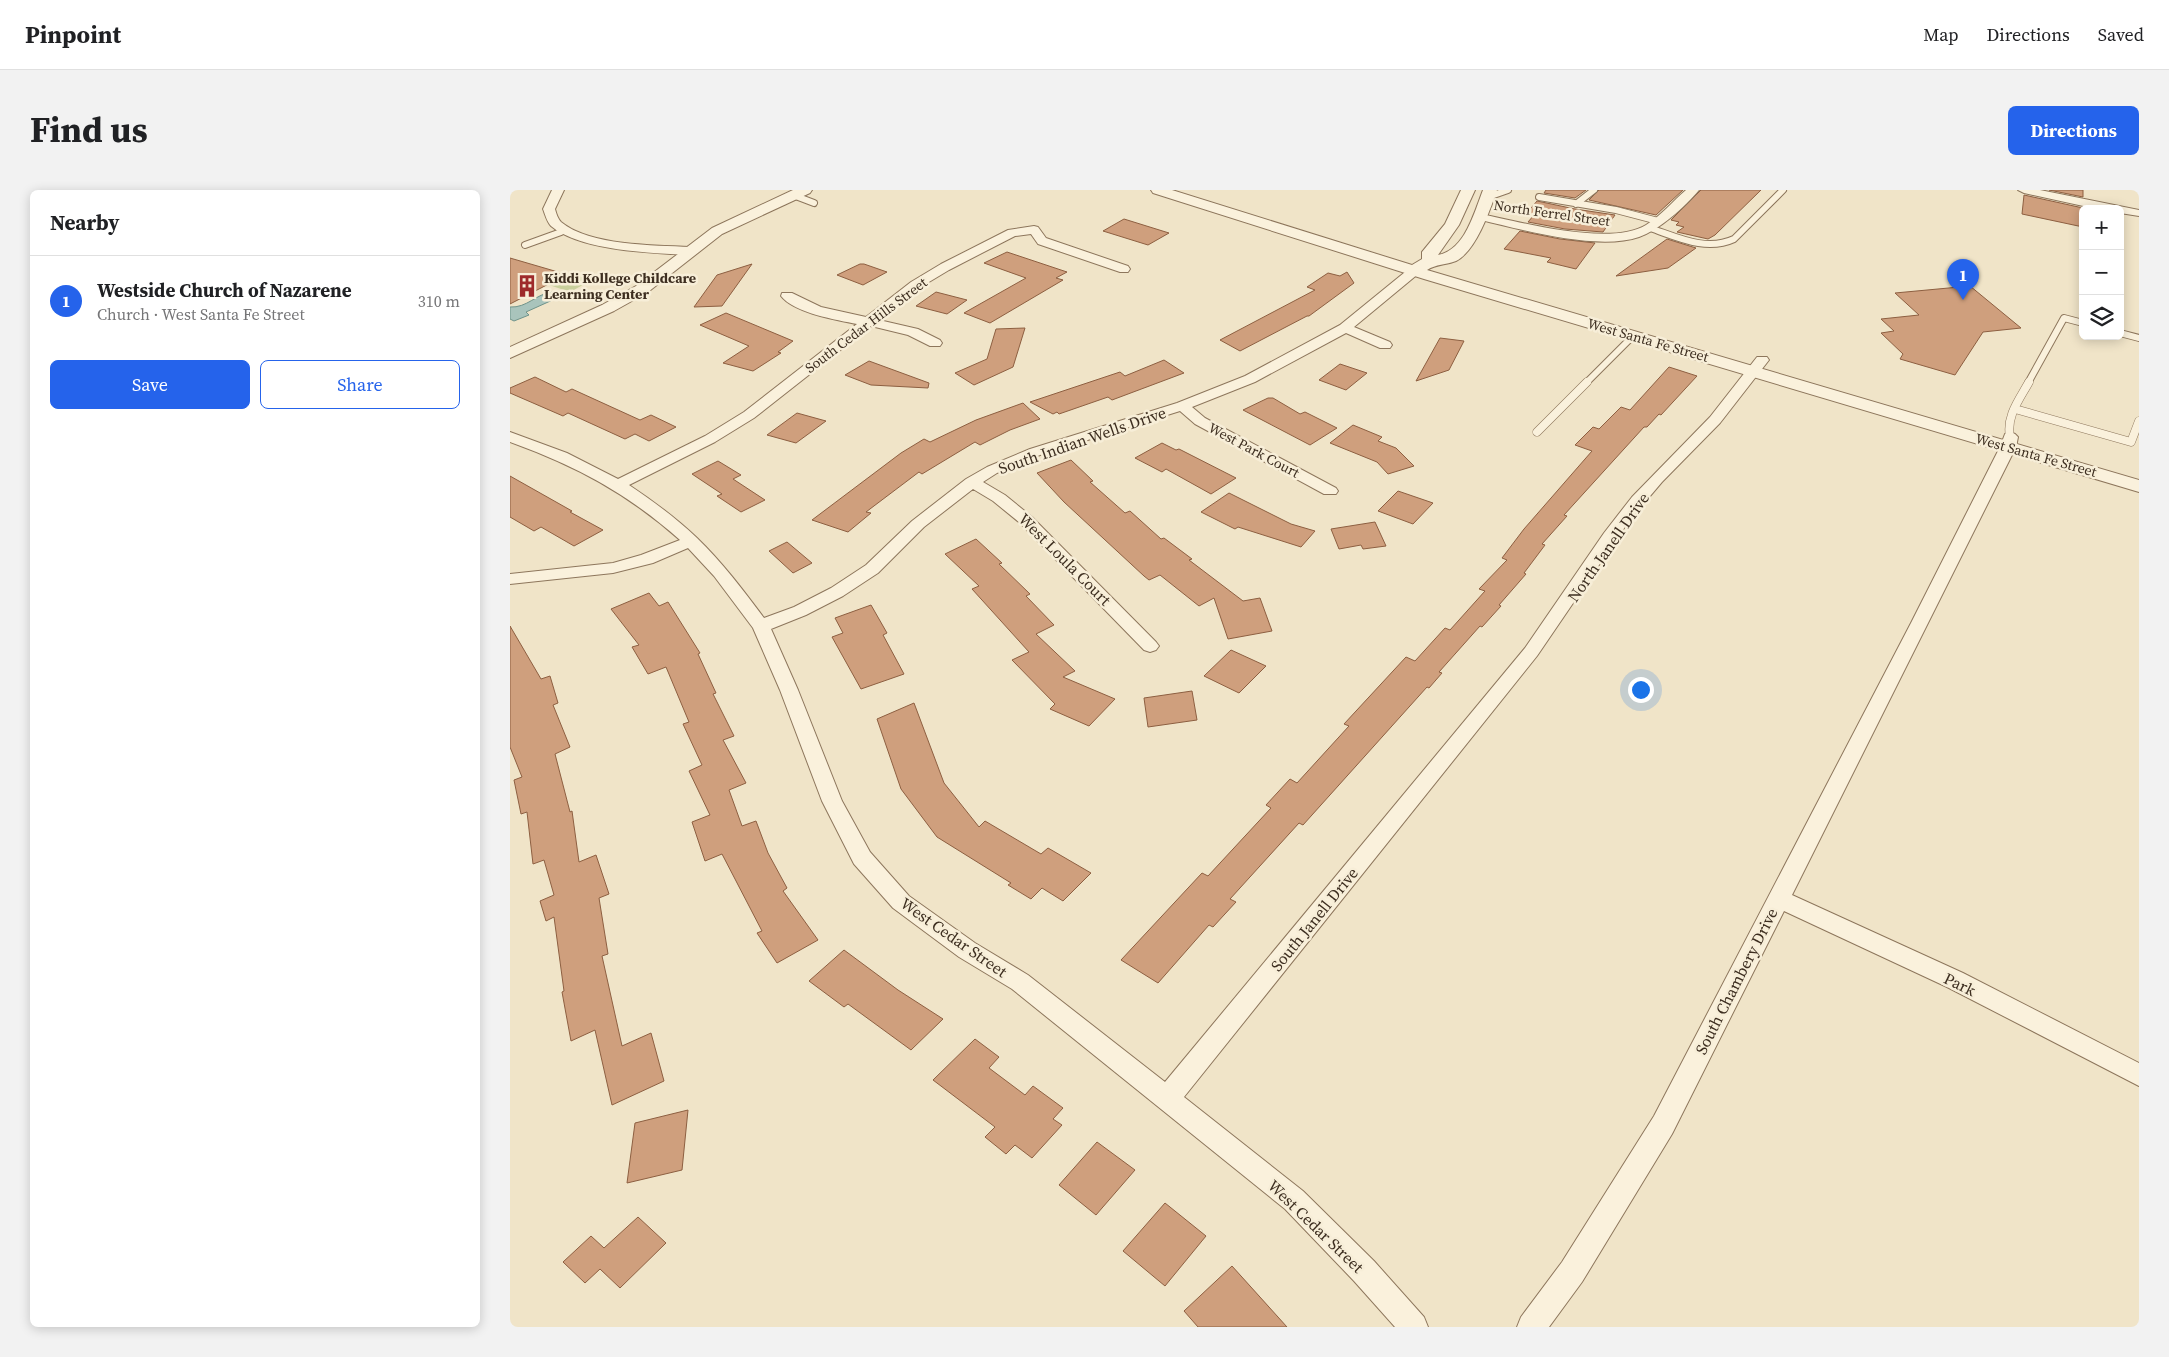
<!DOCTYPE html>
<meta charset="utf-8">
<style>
:root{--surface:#fff;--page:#f2f2f2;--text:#202124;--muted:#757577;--line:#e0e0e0;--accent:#2563eb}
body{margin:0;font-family:"Source Serif 4",serif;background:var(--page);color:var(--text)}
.controls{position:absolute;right:15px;top:15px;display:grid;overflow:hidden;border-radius:8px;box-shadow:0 2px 12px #0003}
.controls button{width:45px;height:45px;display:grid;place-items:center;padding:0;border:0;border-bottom:1px solid var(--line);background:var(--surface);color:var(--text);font:25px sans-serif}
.you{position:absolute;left:1130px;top:499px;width:18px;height:18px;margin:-12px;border:4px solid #fff;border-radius:50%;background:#1a73e8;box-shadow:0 0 0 8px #1a73e833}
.badge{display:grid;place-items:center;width:32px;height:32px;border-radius:50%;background:var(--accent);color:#fff;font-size:16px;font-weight:700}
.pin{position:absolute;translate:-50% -41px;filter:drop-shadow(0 1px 2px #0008)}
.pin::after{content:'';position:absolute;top:26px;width:18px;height:15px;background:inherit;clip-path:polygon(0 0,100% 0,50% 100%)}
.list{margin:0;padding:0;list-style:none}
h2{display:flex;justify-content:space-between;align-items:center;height:65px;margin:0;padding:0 20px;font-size:21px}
h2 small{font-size:16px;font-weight:400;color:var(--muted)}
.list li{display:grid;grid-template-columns:32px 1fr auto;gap:15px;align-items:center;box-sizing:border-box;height:90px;padding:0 20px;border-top:1px solid var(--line)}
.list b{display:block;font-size:19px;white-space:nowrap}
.list p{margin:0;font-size:16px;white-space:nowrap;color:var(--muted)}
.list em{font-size:16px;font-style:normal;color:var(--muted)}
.actions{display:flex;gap:10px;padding:15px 20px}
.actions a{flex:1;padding:11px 0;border:1px solid var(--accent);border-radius:8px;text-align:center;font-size:18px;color:var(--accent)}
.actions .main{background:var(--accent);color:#fff}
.icon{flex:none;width:28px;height:28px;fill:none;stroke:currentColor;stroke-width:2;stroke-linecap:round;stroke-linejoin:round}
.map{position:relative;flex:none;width:1629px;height:1137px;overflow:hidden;border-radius:8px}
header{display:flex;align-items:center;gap:30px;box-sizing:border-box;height:70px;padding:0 25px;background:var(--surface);border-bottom:1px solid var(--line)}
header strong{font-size:24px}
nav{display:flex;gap:28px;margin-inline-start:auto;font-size:18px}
.intro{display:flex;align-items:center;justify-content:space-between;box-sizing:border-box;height:120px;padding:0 30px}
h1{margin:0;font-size:35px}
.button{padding:12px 22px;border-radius:8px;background:var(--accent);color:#fff;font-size:18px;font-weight:700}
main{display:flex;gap:30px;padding:0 30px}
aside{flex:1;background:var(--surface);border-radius:8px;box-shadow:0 2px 12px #0003}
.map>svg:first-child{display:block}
</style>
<header>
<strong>Pinpoint</strong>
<nav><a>Map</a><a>Directions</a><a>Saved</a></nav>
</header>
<div class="intro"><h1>Find us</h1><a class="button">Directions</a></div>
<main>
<aside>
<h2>Nearby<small></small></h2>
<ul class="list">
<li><span class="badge">1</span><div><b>Westside Church of Nazarene</b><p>Church · West Santa Fe Street</p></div><em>310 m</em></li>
</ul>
<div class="actions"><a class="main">Save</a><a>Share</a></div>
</aside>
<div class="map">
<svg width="1629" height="1137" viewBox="0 0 1629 1137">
<rect width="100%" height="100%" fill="#f0e4c8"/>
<!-- green -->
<path fill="#c9cf9b" d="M61 84 82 90 60 102 39 95Z"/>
<!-- water -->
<path fill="#a9c4bc" stroke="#6f938a" d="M42 102 47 105V108L16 122 19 125 4 131 0 129V117C17 118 26 104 42 102Z"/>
<!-- building -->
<path fill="#cf9f7d" stroke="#8d5f41" d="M1036 0H1076L1065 8 1034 3Z
M1089 0H1173L1146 25 1079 10Z
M1191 0H1251L1205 45 1198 49 1167 42 1174 37 1166 35 1169 32 1161 30Z
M1539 0H1573V7Z
M1514 5 1573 18V37L1512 24Z
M1027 11 1065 19 1105 25 1093 42 1055 39 1018 32 1024 25 1016 24Z
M614 29 659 43 638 55 593 41Z
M1010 41 1050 49 1085 53 1066 79 1037 72 1041 68 994 59Z
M1157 49 1186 58 1158 78 1106 86Z
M497 62 557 82 546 88 553 90 480 133 454 123 516 88 474 73Z
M0 68 48 82 46 83 56 85 0 114Z
M242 74 212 116 184 117 207 85Z
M350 74H354L377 82 353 95 327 85Z
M837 82 844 93 799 126H797L730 161 710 150 805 100 797 97 818 83 830 86Z
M1460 96 1511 138 1473 142 1445 185 1390 169 1393 164 1371 143 1384 141 1371 129 1409 125 1385 103Z
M426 102 457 110 437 124 406 116Z
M216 123 283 151 268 162 271 163 243 181 213 173 239 156 190 135Z
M515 138 503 177 464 195 445 183 477 169 486 139Z
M930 148 954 151 939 180 906 191Z
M654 170 674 183 602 210 598 207 549 224 547 222 543 224 520 212 610 182 615 186Z
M359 171 419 193 418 198 361 195 335 185Z
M830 174 857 183 836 200 809 190Z
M1159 177 1187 186 1151 225 1149 224 1137 237H1134L1054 325 1057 326 1032 354 1035 355 1014 383 1016 384 989 415 991 416 972 437 970 436 929 482 932 483 919 498 917 497 793 635 789 633 720 709 726 712 703 737 699 735 648 793 611 770 692 683 698 686 761 618 756 615 780 589 787 593 839 536 834 534 896 467 905 471 935 438 940 440 975 401 969 399 997 370 992 368 1014 339 1082 261 1065 255 1083 237 1089 239 1111 217 1120 220Z
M25 187 56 202 62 199 130 230 141 225 166 237 139 251 125 244 115 249 58 223 53 226 0 203V198Z
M758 208H763L790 224 795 222 827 238 800 255 733 220Z
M513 213 530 229 500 240 470 255 465 252 412 284 409 282 356 322 361 323 338 342 302 330 391 263 414 249 420 252 466 230Z
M287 223 316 231 286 253 257 245Z
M843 235 872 247 868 251 886 258 904 276 878 284 867 272 820 253Z
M652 253 666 260 669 259 726 288 701 304 656 279 652 282 625 268Z
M561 270 583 291 580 292 615 323 620 321 651 349 654 348 682 369 679 370 733 411 750 408 762 441 718 449 704 408 689 416 650 385 639 390 634 386 554 312 527 283Z
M208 271 231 285 223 289 255 310 231 322 207 306 212 304 182 284Z
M0 286 62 321 60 322 93 340 64 356 31 337 24 341 0 327Z
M888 301 923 313 903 334 868 321Z
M719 303 781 334 805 341 791 357 728 337 725 339 691 322Z
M865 332 876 356 853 359 851 355 829 359 821 339Z
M466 349 492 373 489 374 520 404 516 406 544 435 526 444 565 481 553 487 605 509 579 536 540 519 545 514 502 470 519 462 462 399 469 396 435 364Z
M277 352 302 373 283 383 259 361Z
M139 403 149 416 158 412 190 463 188 464 206 503 203 504 224 546 213 550 236 593 219 600 232 636 246 631 258 663 277 698 273 701 308 750 267 773 247 743 252 741 212 664 195 671 182 632 200 625 179 581 192 575 173 534 179 532 156 477 138 484 122 457 129 455 101 419Z
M361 415 377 443 373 445 394 484 351 499 322 447 333 443 325 428Z
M0 436 31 489 40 486 48 513 43 515 60 557 45 564 60 622 62 621 69 672 86 665 99 704 89 708 98 764 92 766 112 856 141 843 154 891 102 915 85 840 61 851 52 802 54 801 44 727 36 731 30 711 44 705 34 670 23 674 17 622 11 624 4 590 12 587 0 557Z
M721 460 756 476 729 503 694 486Z
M682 501 687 530 638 537 634 508Z
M404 513 434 593 469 637 475 631 531 664 538 658 581 683 553 711 532 698 521 709 498 695 501 693 427 647 391 599 367 529Z
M334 760 388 800 433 829 401 860 338 814 334 817 299 791Z
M465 849 489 867 479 878 515 905 523 896 553 918 543 929 552 935 522 968 505 955 496 964 475 947 485 937 423 890Z
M178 920 172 980 117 993 125 933Z
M587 952 625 980 586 1025 549 995Z
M655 1013 696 1046 655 1096 613 1061Z
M128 1027 156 1053 110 1098 90 1079 75 1093 53 1072 81 1046 94 1058Z
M722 1076 777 1137H688L674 1121Z"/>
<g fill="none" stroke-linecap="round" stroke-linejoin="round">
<defs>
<path id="service-far1" d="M283 5 304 13
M978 7 998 0
M1029 7 1106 20 1148 31
M1066 14 1084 0
M1140 38C1167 47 1196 62 1224 49L1273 0
M15 55 51 42
M1610 143 1629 148
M1076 193 1123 146
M1518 193 1554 128 1573 133"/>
<path id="service" d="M1505 219 1621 252 1629 231
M1027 242 1077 192
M1500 247C1496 226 1509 210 1519 192"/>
<path id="minor" d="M42 0H54L45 19C46 23 48 29 51 32 80 56 144 55 180 57L186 61 180 65C143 63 70 61 41 36 37 32 35 24 33 19Z
M1176 0H1189C1175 17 1149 40 1129 47 1088 61 1013 40 971 30L965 27 971 24C1011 32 1100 57 1136 35 1151 26 1163 11 1176 0Z
M1508 0H1530L1629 20V26L1610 23V19H1587L1514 3Z
M524 36 528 37 536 48 618 76 620 79 618 82H610L528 54 521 44 505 46 439 80 409 98 369 130 408 139 430 150 432 153 430 156H420L398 145 361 136 244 228 205 252 119 295C143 311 166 328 187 348 212 372 233 400 254 428L284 417 321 398 356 375 402 331 456 289 477 277 520 259 667 213 735 186 830 135 900 78H908L910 81 908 84 844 137 880 152 882 155 880 158H870L836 143 745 192 682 217 695 228 826 298 828 301 826 304H814L685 234 670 221 530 265 487 283 473 292 495 305 522 327 646 452 649 456 646 460 640 462 634 460 510 333 483 311 463 299 414 337 368 383 333 406 296 425 261 439 288 500 332 611 360 662 399 706 465 753 518 785 655 892 1015 458 1094 343 1122 307 1200 227 1247 167H1257L1259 170 1210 233 1152 292 1119 331 1027 466 674 907 793 1001 864 1071 914 1127 918 1137H885L844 1091 775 1019 502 799 449 767 383 718 344 674 312 611 270 500 243 438 204 386 178 358 143 373 103 383 0 394V384L103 373 131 365 170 350C117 303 66 276 0 252V242L57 263 108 289 195 246 234 222 347 134C327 130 284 123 271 106L272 103H282L311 117 356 127 401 92 431 74 498 40Z
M1500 242 1505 244 1508 247 1506 257 1282 705 1453 783 1629 873V896L1437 797 1274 721 1162 944 1072 1092 1039 1137H1007L1011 1127 1052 1072 1144 926 1401 433 1490 257 1495 244Z"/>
<path id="tertiary" d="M283 0H302L300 3 212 44 138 102 104 121 0 168V157L92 115 126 96 202 38Z
M641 0H662L902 75 912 69V62L935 34 951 0H965L949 35 928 65C955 60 964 23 973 0H987C980 20 966 61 946 71 936 75 926 74 917 80L1629 290V302L914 89 643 3Z"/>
</defs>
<!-- service-far1 casing -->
<use href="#service-far1" stroke="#8d765c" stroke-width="8"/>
<!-- service casing -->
<use href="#service" stroke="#8d765c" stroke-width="9"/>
<!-- minor casing -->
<use href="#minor" stroke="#8d765c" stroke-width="2"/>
<!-- tertiary casing -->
<use href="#tertiary" stroke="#8d765c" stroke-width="2"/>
<!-- service-far1 -->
<use href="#service-far1" stroke="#faf1dc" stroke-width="6"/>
<!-- service -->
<use href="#service" stroke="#faf1dc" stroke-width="8"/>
<!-- minor -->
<use href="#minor" fill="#faf1dc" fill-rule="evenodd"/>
<!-- tertiary -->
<use href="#tertiary" fill="#faf1dc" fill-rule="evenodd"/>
</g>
<!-- icons -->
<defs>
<symbol id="building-bare" viewBox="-9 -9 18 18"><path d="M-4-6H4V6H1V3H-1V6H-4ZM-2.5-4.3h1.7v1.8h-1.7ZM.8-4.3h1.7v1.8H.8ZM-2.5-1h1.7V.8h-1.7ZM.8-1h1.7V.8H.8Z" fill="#9e2a2b" stroke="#f7eed8" stroke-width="2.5" paint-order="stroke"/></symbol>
</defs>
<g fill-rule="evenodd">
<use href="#building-bare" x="1" y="80" width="32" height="32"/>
</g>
<g text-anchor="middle" stroke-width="5" stroke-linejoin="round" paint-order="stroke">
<!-- far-street labels -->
<g font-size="14" fill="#3d2e20" stroke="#f7eed8">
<text transform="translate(1042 23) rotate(8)" y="5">North Ferrel Street</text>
<text transform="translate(356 135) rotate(-37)" y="5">South Cedar Hills Street</text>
<text transform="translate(1138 150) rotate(16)" y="5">West Santa Fe Street</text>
<text transform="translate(744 260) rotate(28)" y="5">West Park Court</text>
<text transform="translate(1526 265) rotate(16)" y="5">West Santa Fe Street</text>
</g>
<!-- far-poi labels -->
<g font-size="14" font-weight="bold" fill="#3d2e20" stroke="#f7eed8" text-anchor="start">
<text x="34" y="93">Kiddi Kollege Childcare<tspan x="34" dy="16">Learning Center</tspan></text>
</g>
<!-- street labels -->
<g font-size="16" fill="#3d2e20" stroke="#f7eed8">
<text transform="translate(572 250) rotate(-19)" y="6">South Indian Wells Drive</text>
<text transform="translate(1098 357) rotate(-55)" y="6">North Janell Drive</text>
<text transform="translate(555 369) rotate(45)" y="6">West Loula Court</text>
<text transform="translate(804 729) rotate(-51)" y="6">South Janell Drive</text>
<text transform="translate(444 747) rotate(35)" y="6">West Cedar Street</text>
<text transform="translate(1226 791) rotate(-63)" y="6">South Chambery Drive</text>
<text transform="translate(1450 794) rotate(26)" y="6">Park</text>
<text transform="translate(806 1036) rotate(44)" y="6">West Cedar Street</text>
</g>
</g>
</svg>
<div class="controls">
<button>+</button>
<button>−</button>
<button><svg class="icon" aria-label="layers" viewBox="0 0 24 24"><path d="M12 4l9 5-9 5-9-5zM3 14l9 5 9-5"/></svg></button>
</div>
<div class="you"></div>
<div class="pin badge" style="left:1453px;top:110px">1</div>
</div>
</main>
